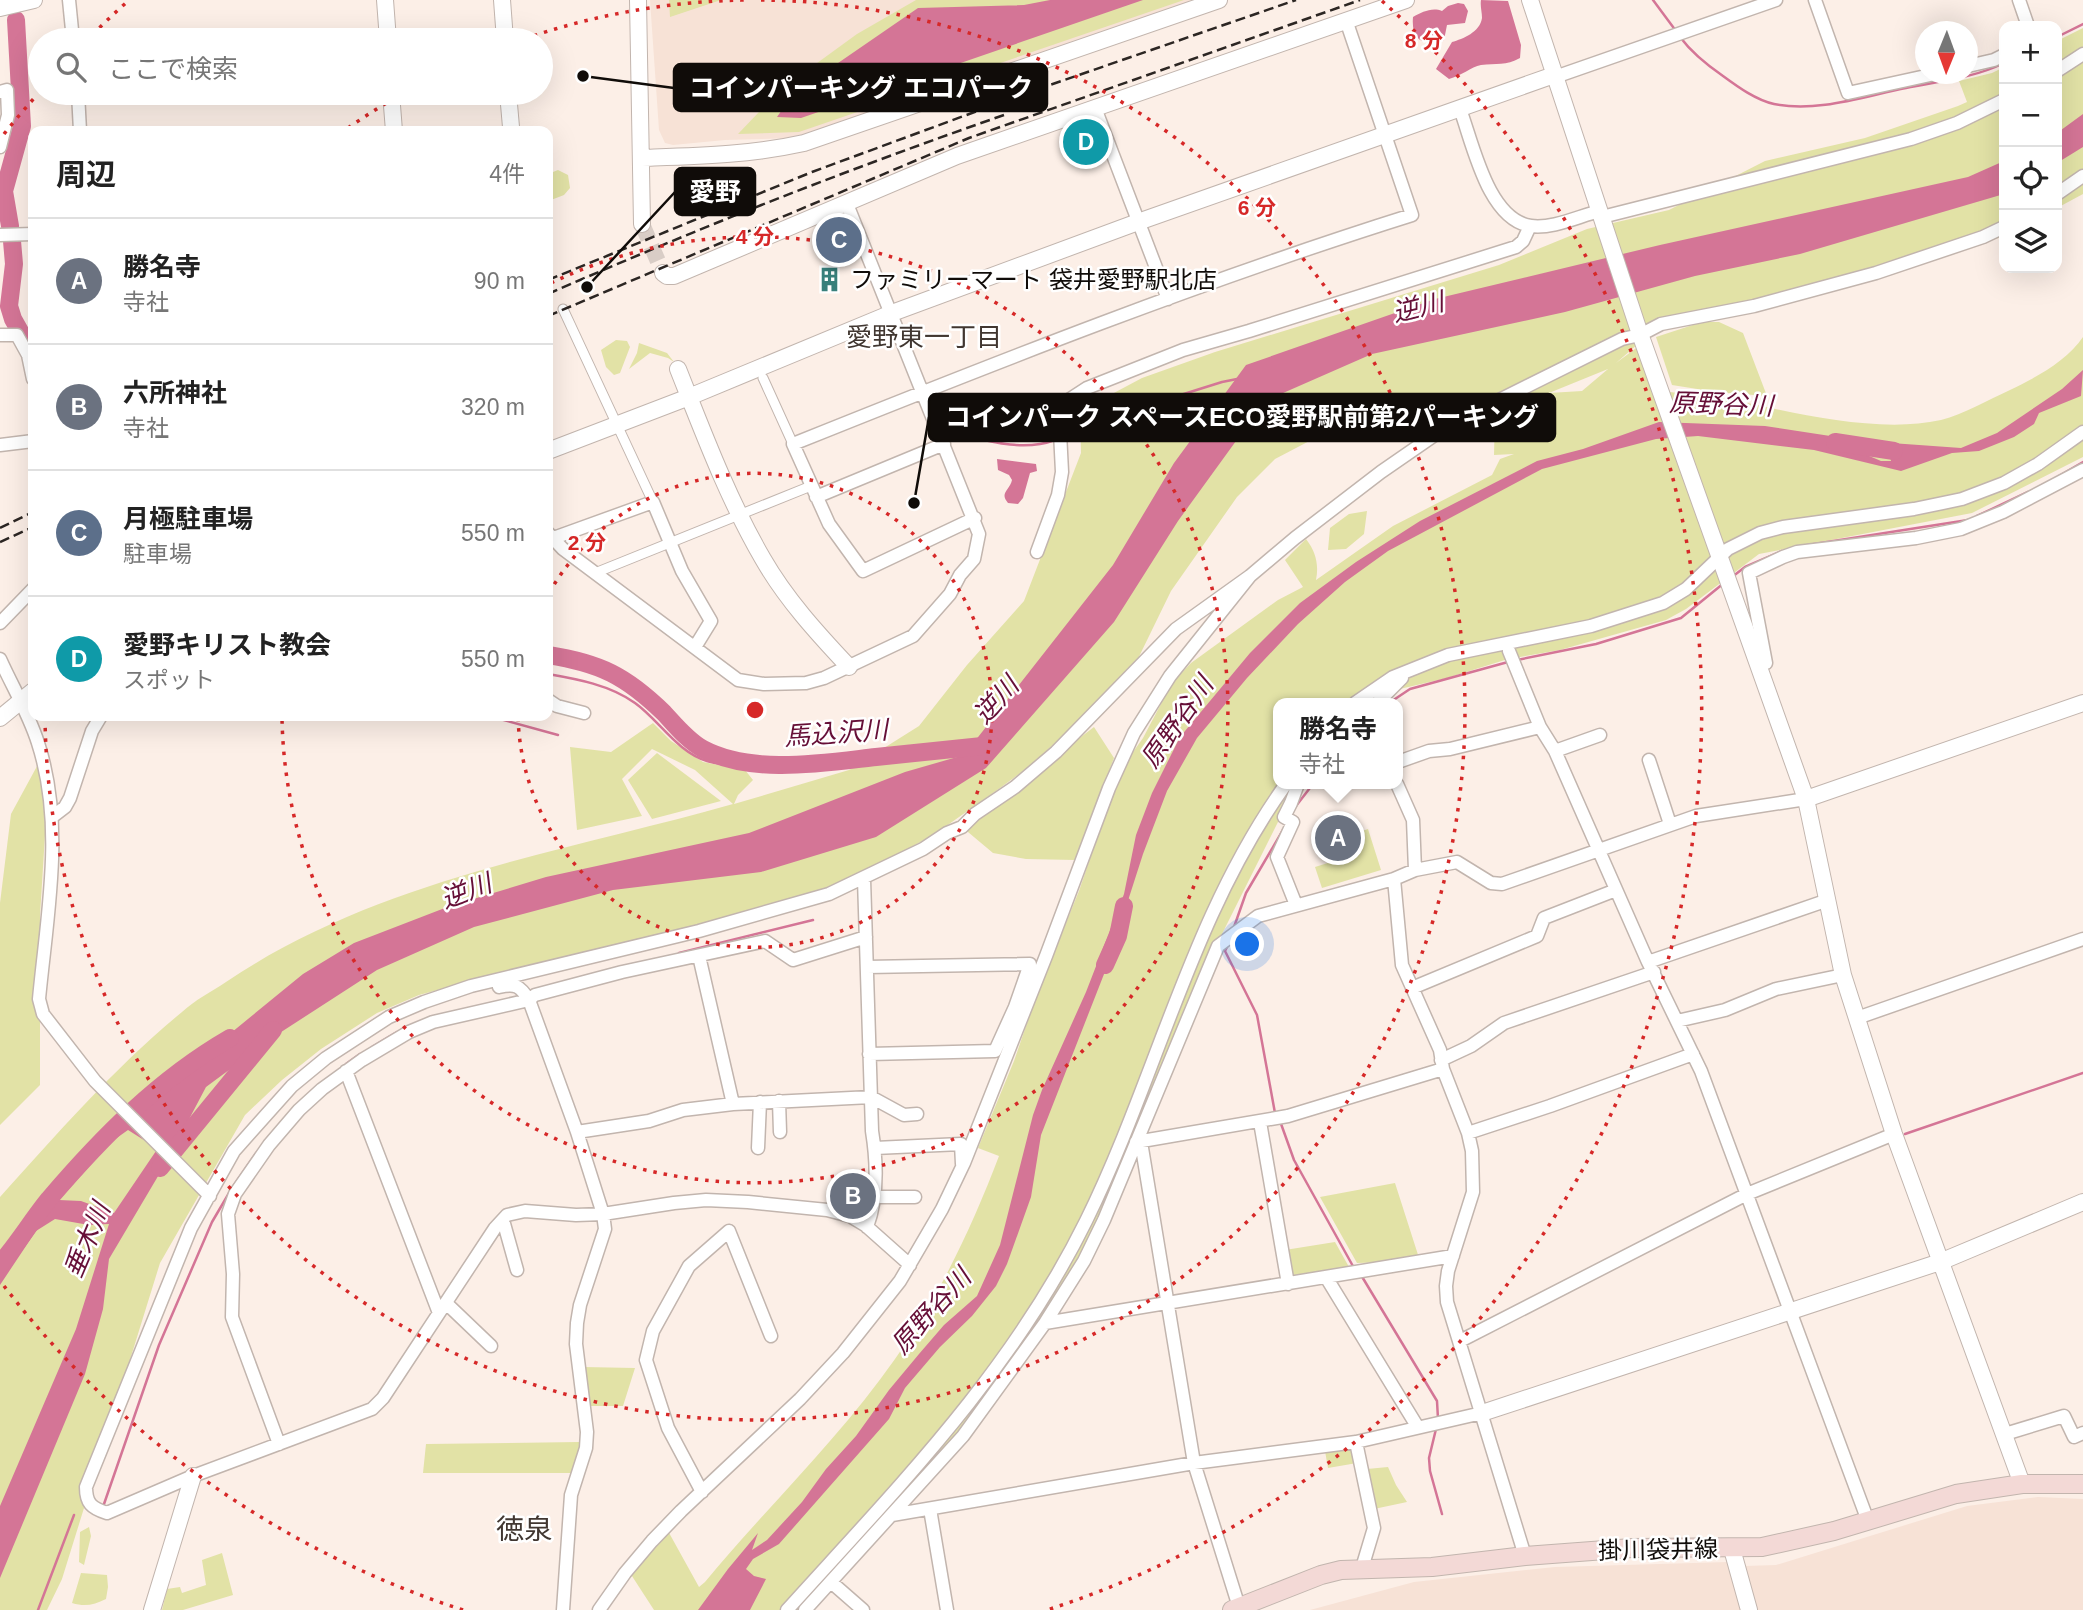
<!DOCTYPE html>
<html lang="ja">
<meta charset="utf-8">
<style>
:root{--surface:#fff;--page:#f6f6f6;--text:#222;--muted:#767676;--line:#e0e0e0;--accent:#111827}
body{margin:0;font-family:Arial,"Noto Sans JP",sans-serif;background:var(--page);color:var(--text)}
.controls{position:absolute;right:21px;top:21px;display:grid;overflow:hidden;border-radius:14px;box-shadow:0 7px 28px #0002}
.controls button{width:63px;height:63px;display:grid;place-items:center;padding:0;border:0;border-bottom:2px solid var(--line);background:var(--surface);color:var(--text);font:35px sans-serif}
.compass{position:absolute;left:1915px;top:21px;width:63px;height:63px;border-radius:50%;background:var(--surface);box-shadow:0 7px 28px #0002;rotate:181deg}
.you{position:absolute;left:1248px;top:945px;width:24px;height:24px;margin:-18px;border:5px solid #fff;border-radius:50%;background:#1a73e8;box-shadow:0 0 0 10px #1a73e833}
.badge{display:grid;place-items:center;width:46px;height:46px;border-radius:50%;background:var(--accent);color:#fff;font-size:23px;font-weight:700}
.pin{position:absolute;translate:-50% -50%;border:4px solid #fff;box-shadow:0 2px 7px #0006}
.popup{position:absolute;left:1273px;top:698px;width:130px;height:91px;box-sizing:border-box;display:grid;place-content:center;border-radius:14px;background:var(--surface);filter:drop-shadow(0 2px 5px #0005);font-size:23px;white-space:nowrap;color:var(--muted)}
.popup b{font-size:26px;color:var(--text)}
.popup::after{content:'';position:absolute;left:50%;top:100%;margin-left:-14px;border:14px solid transparent;border-top-color:var(--surface)}
.list{margin:0;padding:0;list-style:none}
h2{display:flex;justify-content:space-between;align-items:center;height:91px;margin:0;padding:0 28px;font-size:30px}
h2 small{font-size:23px;font-weight:400;color:var(--muted)}
.list li{display:grid;grid-template-columns:46px 1fr auto;gap:21px;align-items:center;box-sizing:border-box;height:126px;padding:0 28px;border-top:2px solid var(--line)}
.list b{display:block;font-size:26px;white-space:nowrap}
.list p{margin:0;font-size:23px;white-space:nowrap;color:var(--muted)}
.list em{font-size:23px;font-style:normal;color:var(--muted)}
.icon{flex:none;width:38px;height:38px;fill:none;stroke:currentColor;stroke-width:2;stroke-linecap:round;stroke-linejoin:round}
.map{position:relative;flex:none;width:2083px;height:1610px;overflow:hidden}
.search{position:absolute;background:var(--surface);box-shadow:0 7px 28px #0002;left:28px;top:28px;width:525px;height:77px;display:flex;align-items:center;gap:18px;box-sizing:border-box;padding:0 24px;border-radius:38px;color:var(--muted);font-size:26px}
.panel{position:absolute;background:var(--surface);box-shadow:0 7px 28px #0002;left:28px;top:126px;width:525px;height:595px;border-radius:14px}
.map>svg:first-child{display:block}
</style>
<div class="map">
<svg width="2083" height="1610" viewBox="0 0 2083 1610">
<rect width="100%" height="100%" fill="#fcefe7"/>
<!-- built -->
<path fill="#f7e2d6" d="M650 0H1196L797 138 725 140 673 145 665 143 659 130Z
M2038 1497 2083 1499V1610H1756L1745 1566 1776 1565 1967 1506Z
M1728 1562 1743 1610H1310L1414 1582 1555 1567Z"/>
<!-- green -->
<path fill="#e2e2a6" fill-rule="evenodd" d="M669 0H721L670 17Z
M916 0H1184L799 132 738 134 780 90 857 34Z
M2083 28V194L2057 208V41Z
M2004 67V236L1917 266 1796 298 1661 324 1616 363 1639 346 1670 392C1691 395 1713 396 1733 400 1796 413 1878 434 1941 420 1964 414 1988 400 2010 390 2035 378 2067 361 2083 337V457L1972 513 1759 554 1686 609 1666 620 1560 650 1508 659 1447 678 1361 698 1356 703H1278V784H1297L1211 956 1092 1244 1004 1382 804 1610H654L630 1573 668 1531 699 1587 705 1582C767 1507 839 1439 895 1359 939 1297 972 1227 999 1156L978 1148 1014 1061 1038 991 1079 891 1100 829 1128 759 1143 738 1172 683 1191 663 1278 600 1303 587 1285 560 1306 539C1316 552 1319 565 1316 580L1393 526 1492 475 1500 459 1514 454 1494 455 1495 414 1480 420 1419 419 1363 413 1275 459 1237 497 1171 591 1131 673 1031 765 1000 788 935 834 837 887 601 952 546 961 419 995 377 1013 321 1049 282 1080 245 1115 160 1263 62 1579 47 1610H0V1197C58 1133 115 1067 182 1012 195 1000 211 992 226 982 377 880 560 853 733 804L695 770 652 749 622 779 642 816 577 830 570 747 611 752 653 723 671 741 703 762 745 770 753 780 738 795 734 804 849 770 919 726 967 665 1024 601 1081 453 1080 411 1142 378 1215 352 1499 265 1587 229 1669 210 1765 161 1865 138 1958 106 1967 102 1959 81 1992 73ZM1608 369 1582 391 1549 393Z
M558 170 568 175 570 188 564 195 551 200 548 190V174Z
M1702 322H1719L1743 333 1767 396 1716 392 1672 385 1656 337Z
M616 340 627 341 630 347 620 373 614 375 606 367 601 350Z
M639 343 667 353 674 362 668 358 650 353 629 369 637 353Z
M1367 511 1364 534 1346 549 1328 550 1330 528 1349 514Z
M1094 727 1114 758 1075 860 1026 859 993 853 962 827Z
M657 753 721 801 652 819 628 780Z
M42 757 46 819 40 915V1085L0 1125V903L11 814Z
M1368 829 1381 870 1322 888 1315 867 1353 855 1349 841 1354 839 1353 834Z
M1395 1183 1420 1261 1357 1263 1320 1197Z
M1335 1242 1349 1267 1291 1278 1285 1250Z
M583 1367 635 1368 623 1406H590Z
M579 1442 580 1453 574 1473H423L426 1444Z
M1353 1445 1357 1463 1328 1468 1325 1451Z
M1388 1467 1396 1485 1407 1502 1374 1509 1367 1469Z
M89 1527 91 1536 84 1565 79 1562 80 1532Z
M222 1553 233 1595 183 1610H162L167 1589 180 1587 182 1593 206 1585 202 1560Z
M81 1573 107 1575 108 1587 106 1599C94 1605 85 1607 72 1603Z"/>
<!-- water -->
<path fill="#d47596" fill-rule="evenodd" d="M1050 0H1143L801 118 777 117 793 94 918 8 1024 5Z
M1481 0 1508 1 1521 45 1520 58C1506 66 1496 63 1481 65 1471 67 1461 76 1449 79L1436 69 1452 42C1463 39 1480 32 1482 18 1482 12 1480 6 1481 0Z
M1458 3 1464 4 1468 11 1465 23 1447 25 1444 40C1423 47 1411 40 1413 17 1422 12 1432 7 1442 11L1448 6Z
M2083 114V147L2057 163V133Z
M2004 161V194L1800 254 1695 276 1565 312 1372 354 1265 401 1178 521 1114 622 986 768 876 837 761 872 613 890 474 927 377 970 275 1036 206 1087 167 1161 109 1259 103 1309 85 1374 0 1578V1506L76 1329 109 1224 89 1225 55 1219 36 1231 0 1285V1263L116 1127 303 974 354 943 450 906 546 877 749 833 905 772 964 755 1113 565 1174 463 1246 365 1435 299 1660 245 1968 177ZM128 1130 147 1142 156 1151 114 1213 81 1201 59 1200 111 1142Z
M2083 370 2081 396 2039 413 2034 424 2014 437 1979 451 1952 453 1901 471 1814 450 1698 436 1656 439 1542 469 1388 551 1345 582 1298 624 1247 678 1197 738 1167 791 1143 854 1106 969 1041 1135 1031 1197 1007 1264 996 1286 972 1316 940 1347 905 1388 889 1419 779 1544 753 1559 746 1569 754 1576 766 1579 750 1610H698L728 1569 758 1533 752 1550 767 1540 802 1502 826 1469 856 1436 889 1390 919 1354 944 1325 977 1296 1000 1245 1033 1115 1042 1090 1086 992 1124 894 1136 835 1152 793 1180 737 1250 653 1300 603 1356 562 1420 521 1537 461 1583 449 1659 422 1765 426 1863 441 1961 448 1997 433 2062 389ZM1859 445 1890 456 1891 461H1881L1860 452Z
M997 459 1036 464 1037 471 1030 473 1023 498 1018 504 1008 503C999 493 1010 490 1012 480L1009 475 998 470Z"/>
<g fill="none" stroke-linecap="round" stroke-linejoin="round">
<!-- stream -->
<path stroke="#d47596" stroke-width="2.5" d="M1653 0 1676 31
M1680 37C1692 53 1707 65 1723 76 1738 87 1756 100 1774 104 1817 113 1865 96 1906 88 1939 81 1974 78 2004 63
M2057 37 2083 24
M956 433C988 441 1023 452 1055 440
M1065 437 1171 398 1222 382 1237 379
M2059 476 2083 462
M1977 516 2028 492
M1795 547 1968 520
M1732 577 1745 567 1782 551
M1517 660 1596 644 1681 618 1724 583
M548 674C577 679 610 685 635 703 659 720 677 752 707 761 731 768 758 765 783 764
M1389 703 1410 689 1508 662
M489 716 558 735
M1296 806 1313 784
M1234 927 1246 893 1283 830
M1227 947 1225 951 1257 1015 1275 1113
M679 953 813 920
M372 1047 397 1032
M346 1064 360 1054
M1280 1121 1294 1160 1354 1268
M1905 1134 2083 1073
M1361 1275 1437 1401 1438 1419
M1436 1429 1429 1458 1430 1471 1442 1514
M104 1504 159 1345 212 1222 232 1188 257 1152
M38 1610 74 1515"/>
<!-- river -->
<path stroke="#d47596" stroke-width="18" d="M10 226 4 191 22 126 16 20
M12 241 14 264 9 306 13 319 31 351
M1835 442 1894 451
M548 655C600 663 626 676 664 713 675 725 688 741 703 749 752 775 823 763 876 757 914 753 953 749 992 745
M1105 965 1118 936 1124 906
M160 1168 273 1030
M0 1264C18 1243 32 1220 49 1199 102 1137 159 1079 230 1038"/>
<!-- tertiary-tunnel -->
<path stroke="#d9cdc6" stroke-width="16" stroke-dasharray="16 8" stroke-linecap="butt" d="M642 224 663 273"/>
<defs>
<path id="pedestrian" d="M563 309 653 502
M763 378 793 444
M595 573 811 486"/>
<path id="minor" d="M69 0 73 40
M1815 0 1848 93 1935 74
M2019 0 2028 26
M1968 66 1994 60 2004 55
M2057 71 2083 54
M1555 77 1776 0
M0 92 7 90 8 115 0 147
M78 93 80 131
M1095 108 1168 299
M1460 109C1473 144 1488 220 1531 226 1553 229 1579 216 1600 211
M2057 194 2083 176
M1602 217 1911 139 1957 123 2004 100
M0 235 33 234
M0 335H17L28 355 33 379
M0 445 33 441
M816 497 944 444
M975 518 863 571 829 524 793 444C997 362 1202 281 1412 215L1348 26 1349 20
M548 533 563 549 738 680 764 684 806 683 824 678 913 636 950 594 960 575 974 559 979 534 847 204
M548 540 653 502 682 571 711 621 695 647
M1037 552 1058 495 1062 472 1059 412 1067 401 1087 388 1183 350 1249 331 1516 247 1523 241 1530 226
M0 623 33 589
M1509 651 1540 727 1555 751 1648 962 1701 1071 1868 1521
M0 659C12 686 29 714 38 743 65 826 47 914 39 999L43 1014 95 1081 210 1196
M1759 665 1766 663 1749 573 1783 557 1797 552 1916 538 1961 529 2003 512 2083 470
M548 700 557 706 584 713
M1355 703 1393 677 1448 655 1591 626 1663 603 1686 589 1728 549 1760 533 1783 527 1914 509 1962 499 2004 483 2038 464 2083 432
M1377 703 1402 678
M1555 751 1600 735
M1649 760 1670 824
M1398 762 1429 751 1450 749 1540 727
M1397 784 1413 820 1415 870
M52 817 65 807 70 798 92 731 101 716
M864 879 872 1131C877 1162 878 1197 867 1227
M1394 879 1402 965 1440 1050 1443 1069 1468 1133 1472 1151 1473 1192 1448 1271 1446 1286 1447 1302 1525 1556
M1296 905 1277 857 1293 822 1284 817 1291 803 1298 784
M699 956 733 1104
M1648 962 1828 900
M867 967 1030 964 1015 1007 995 1051 869 1054
M499 987C516 983 520 986 529 1000L577 1132 603 1214 605 1229 580 1305 577 1323 576 1344 587 1432 586 1448 571 1495 563 1610
M1412 988 1537 936 1544 918 1616 890
M1857 1018 2083 939
M1677 1021 1725 1010 1776 989 1843 975
M1441 1060 1471 1046 1504 1023 1654 972
M346 1071 439 1313
M779 1101 780 1132
M1260 1122 1288 1284
M577 1132 649 1121 683 1110 733 1104 871 1097 904 1115 917 1114
M1468 1133 1550 1106 1693 1054
M1136 1142 1288 1116 1443 1069
M1141 1142 1194 1463 1239 1607
M758 1148 760 1102
M875 1148 961 1144 962 1164
M874 1197H915
M503 1220 517 1270
M910 1265 865 1225 850 1216 827 1210 748 1202 706 1200 674 1203 603 1214 576 1215 525 1211 507 1215 495 1228 383 1398 372 1409 193 1476 107 1513C91 1508 86 1503 86 1487L191 1228 234 1151 292 1086 326 1058 389 1017 424 1002 471 986 699 931 829 894 923 849 947 833 962 827 975 814 1015 787 1056 752 1176 629 1250 576
M1326 1277 1417 1426
M446 1303 491 1346
M1045 1323 1453 1256
M1460 1341 1747 1194 1894 1134
M2005 1434 2064 1416 2074 1437 2083 1433
M1356 1442 1374 1528 1362 1568
M279 1444 232 1317 233 1274 228 1214 235 1194 269 1145 299 1110 322 1089 362 1060 409 1032 433 1022 529 1000 535 995 622 972 765 941 793 960 866 937
M702 1492 668 1428 646 1360 653 1331 689 1266 729 1231 771 1336
M930 1509 947 1610
M892 1515 1194 1463 1356 1442 1482 1413
M831 1582 863 1610
M599 1610 625 1573 652 1541 681 1511 800 1399 843 1353 900 1281 942 1209 964 1163 1046 956 1109 788 1134 733 1170 676 1250 576 1295 538 1381 472 1449 425 1622 339 1640 335 1661 324 1754 306 1876 273 1983 237 2004 227
M787 1610C899 1486 1011 1373 1086 1221 1157 1077 1191 916 1286 784
M805 1610 963 1436 1045 1323 1084 1261 1104 1220 1218 946 1258 916 1394 879 1415 870 1457 862 1491 883 1502 884 1696 816 1806 799"/>
<path id="tertiary" d="M385 0 388 40
M502 0 505 40
M638 0 642 224
M1530 0 1639 331 1806 799 1843 975 1894 1134 2022 1484
M0 8 34 0
M391 93 394 131
M508 93 511 127
M642 158C698 156 750 155 804 143L1219 0
M663 273 667 276H674L957 156 1406 0
M678 369C703 432 728 499 763 559 786 599 817 633 849 667
M548 451 689 397 892 313 1138 222 1554 75
M0 718 33 691
M1806 799 2083 703
M1482 1413 1940 1262 2083 1202
M1732 1549 1749 1610
M152 1610 193 1476"/>
<path id="secondary" d="M1232 1610 1321 1575 1341 1570 1432 1567 1525 1556 1632 1548 1762 1547 1834 1531 1956 1494 2022 1484H2083"/>
</defs>
<!-- pedestrian casing -->
<use href="#pedestrian" stroke="#c2b5ae" stroke-width="11"/>
<!-- minor casing -->
<use href="#minor" stroke="#c2b5ae" stroke-width="15"/>
<!-- tertiary casing -->
<use href="#tertiary" stroke="#c2b5ae" stroke-width="18"/>
<!-- secondary casing -->
<use href="#secondary" stroke="#c2b5ae" stroke-width="20"/>
<!-- pedestrian -->
<use href="#pedestrian" stroke="#fff" stroke-width="9"/>
<!-- minor -->
<use href="#minor" stroke="#fff" stroke-width="12"/>
<!-- tertiary -->
<use href="#tertiary" stroke="#fff" stroke-width="16"/>
<!-- secondary -->
<use href="#secondary" stroke="#f3d9d6" stroke-width="18"/>
<!-- rail -->
<path stroke="#2c2623" stroke-width="2.5" stroke-dasharray="10 5" stroke-linecap="butt" d="M548 280 812 172 1018 96 1296 0
M548 294C698 228 849 169 1004 115
M548 316 969 138 1360 0
M0 528 33 512
M0 542 33 527"/>
</g>
<!-- distance rings -->
<g fill="none" stroke="#d62828" stroke-width="3.5" stroke-dasharray="3.5 7">
<path d="M549 593A237 237 0 1 1 518 716"/>
<path d="M551 283A473 473 0 1 1 282 718"/>
<path d="M348 128A710 710 0 0 1 400 95M524 39A710 710 0 0 1 749 0M761 0A710 710 0 1 1 45 716"/>
<path d="M463 1610A946 946 0 0 1 4 1286M4 134A946 946 0 0 1 36 96M92 35A946 946 0 0 1 128 1M1382 1A946 946 0 0 1 1047 1610"/>
</g>
<!-- icons -->
<defs>
<symbol id="building-bare" viewBox="-9 -9 18 18"><path d="M-4-6H4V6H1V3H-1V6H-4ZM-2.5-4.3h1.7v1.8h-1.7ZM.8-4.3h1.7v1.8H.8ZM-2.5-1h1.7V.8h-1.7ZM.8-1h1.7V.8H.8Z" fill="#38807c" stroke="#fff" stroke-width="2.5" paint-order="stroke"/></symbol>
</defs>
<g fill-rule="evenodd">
<use href="#building-bare" x="812" y="262" width="35" height="35"/>
</g>
<g text-anchor="middle" stroke-width="5" stroke-linejoin="round" paint-order="stroke">
<!-- poi labels -->
<g font-size="24" fill="#100c09" stroke="#fff" text-anchor="start">
<text x="850" y="288">ファミリーマート 袋井愛野駅北店</text>
</g>
<!-- street labels -->
<g font-size="24" fill="#100c09" stroke="#fff">
<text transform="translate(1658 1550) rotate(-1)" y="8">掛川袋井線</text>
</g>
<!-- water labels -->
<g font-size="26" font-style="italic" fill="#660f37" stroke="#fff">
<text transform="translate(1418 307) rotate(-14)" y="9">逆川</text>
<text transform="translate(1721 404) rotate(2)" y="9">原野谷川</text>
<text transform="translate(996 700) rotate(-48)" y="9">逆川</text>
<text transform="translate(1177 722) rotate(-55)" y="9">原野谷川</text>
<text transform="translate(836 733) rotate(-4)" y="9">馬込沢川</text>
<text transform="translate(466 891) rotate(-21)" y="9">逆川</text>
<text transform="translate(87 1240) rotate(-67)" y="9">垂木川</text>
<text transform="translate(931 1311) rotate(-48)" y="9">原野谷川</text>
</g>
<!-- neighbourhood labels -->
<g font-size="26" fill="#413731" stroke="#fff">
<text x="924" y="346">愛野東一丁目</text>
</g>
<!-- quarter labels -->
<g font-size="28" fill="#413731" stroke="#fff">
<text x="524" y="1539">徳泉</text>
</g>
</g>
<circle cx="755" cy="710" r="10" fill="#d62828" stroke="#fff" stroke-width="3.5"/>
<g font-size="21" text-anchor="middle" font-weight="bold" fill="#d62828" stroke="#fff" stroke-width="5" stroke-linejoin="round" paint-order="stroke">
<text x="1424" y="48">8 分</text>
<text x="1257" y="215">6 分</text>
<text x="755" y="244">4 分</text>
<text x="587" y="550">2 分</text>
</g>
<!-- callouts -->
<path fill="none" stroke="#100c09" stroke-width="2.5" d="M583 76L674 88M587 287L675 192M914 503L929 417"/>
<g fill="#100c09" stroke="#fff" stroke-width="2.5">
<circle cx="583" cy="76" r="7"/>
<circle cx="587" cy="287" r="7"/>
<circle cx="914" cy="503" r="7"/>
</g>
<g fill="#100c09" stroke="#100c09" stroke-width="2.5">
<rect x="674" y="64" width="373" height="47" rx="7"/>
<rect x="675" y="168" width="80" height="47" rx="7"/>
<rect x="929" y="394" width="626" height="47" rx="7"/>
</g>
<g font-size="26" text-anchor="middle" font-weight="bold" fill="#fff">
<text x="861" y="97">コインパーキング エコパーク</text>
<text x="715" y="201">愛野</text>
<text x="1242" y="426">コインパーク スペースECO愛野駅前第2パーキング</text>
</g>
</svg>
<div class="controls">
<button>+</button>
<button>−</button>
<button><svg class="icon" aria-label="locate" viewBox="0 0 24 24"><circle cx="12" cy="12" r="6"/><path d="M12 2v4M12 18v4M2 12h4M18 12h4"/></svg></button>
<button><svg class="icon" aria-label="layers" viewBox="0 0 24 24"><path d="M12 4l9 5-9 5-9-5zM3 14l9 5 9-5"/></svg></button>
</div>
<svg class="compass" viewBox="-18 -18 36 36"><path d="M0-13l5 13h-10z" fill="#e53935"/><path d="M0 13l5-13h-10z" fill="#767676"/></svg>
<div class="you"></div>
<div class="pin badge" style="left:1338px;top:838px;background:#6b7280">A</div>
<div class="popup"><b>勝名寺</b>寺社</div>
<div class="pin badge" style="left:853px;top:1196px;background:#6b7280">B</div>
<div class="pin badge" style="left:839px;top:240px;background:#5c6f8a">C</div>
<div class="pin badge" style="left:1086px;top:142px;background:#0f9aa8">D</div>
<div class="search"><svg class="icon" aria-label="search" viewBox="0 0 24 24"><circle cx="10" cy="10" r="6"/><path d="M15 15l6 6"/></svg>ここで検索</div>
<section class="panel">
<h2>周辺<small>4件</small></h2>
<ul class="list">
<li><span class="badge" style="background:#6b7280">A</span><div><b>勝名寺</b><p>寺社</p></div><em>90 m</em></li>
<li><span class="badge" style="background:#6b7280">B</span><div><b>六所神社</b><p>寺社</p></div><em>320 m</em></li>
<li><span class="badge" style="background:#5c6f8a">C</span><div><b>月極駐車場</b><p>駐車場</p></div><em>550 m</em></li>
<li><span class="badge" style="background:#0f9aa8">D</span><div><b>愛野キリスト教会</b><p>スポット</p></div><em>550 m</em></li>
</ul>
</section>
</div>
